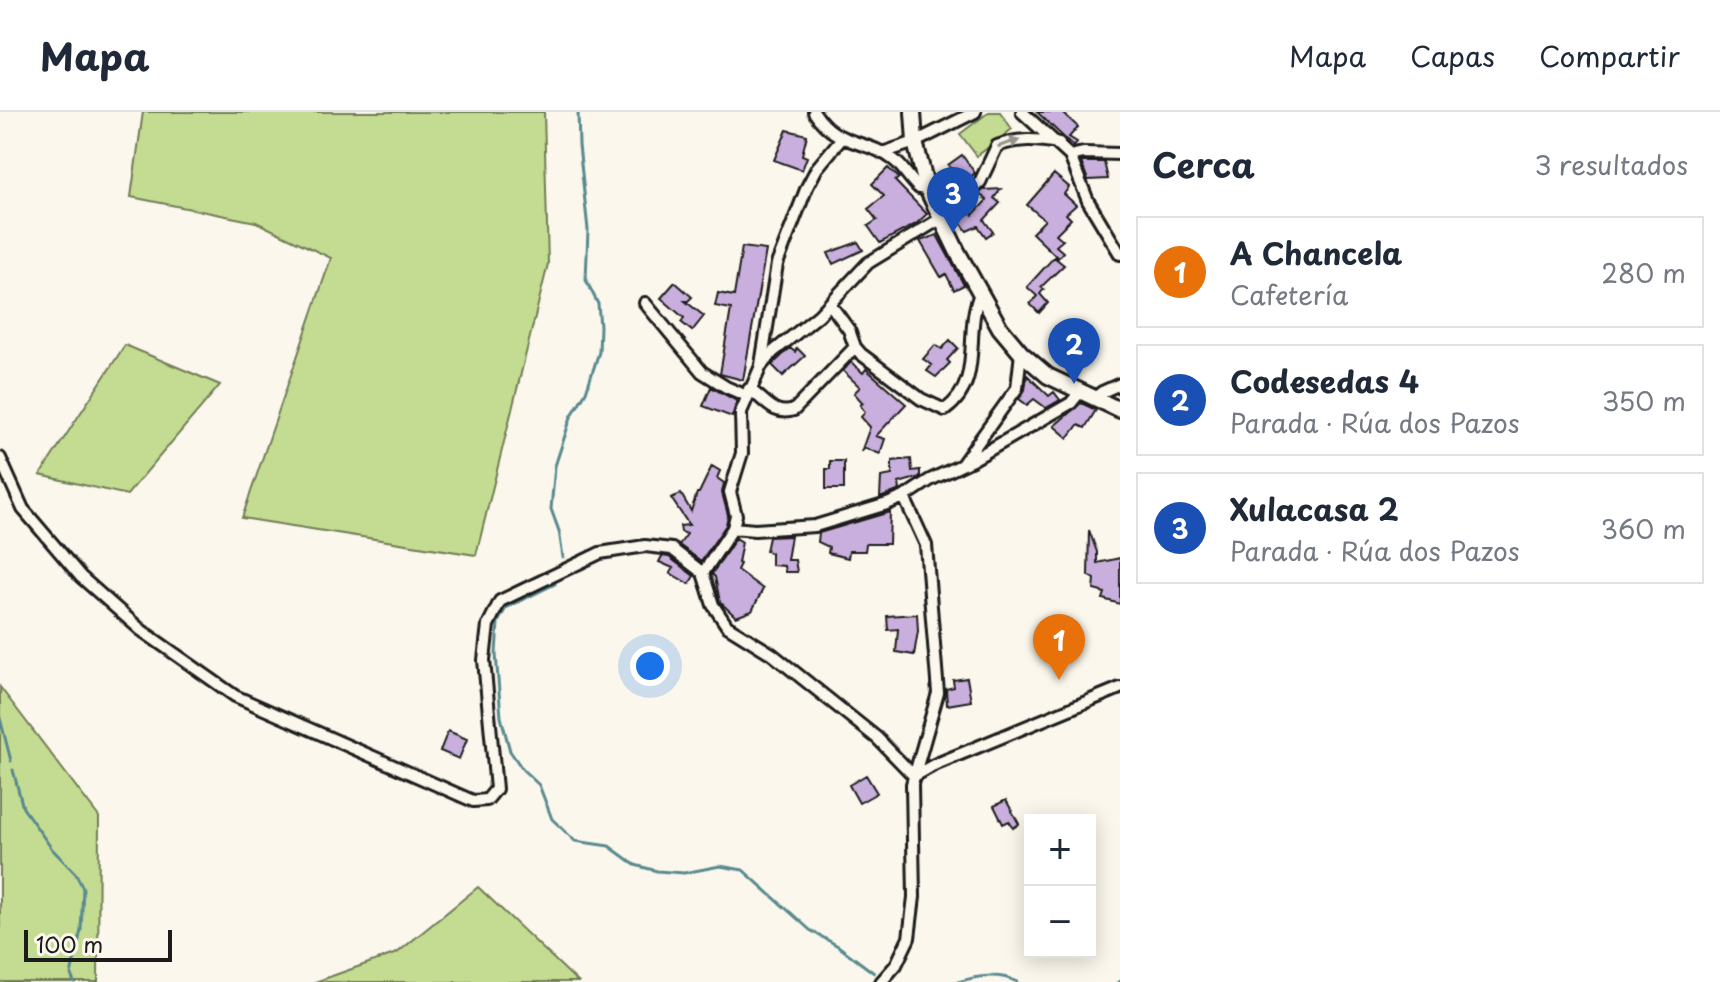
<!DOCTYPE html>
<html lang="es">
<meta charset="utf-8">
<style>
:root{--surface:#fff;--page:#f2f2f3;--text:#1f2937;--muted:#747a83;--line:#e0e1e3;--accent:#db2777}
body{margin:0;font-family:"Playpen Sans",sans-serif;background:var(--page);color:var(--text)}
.controls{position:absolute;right:24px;bottom:24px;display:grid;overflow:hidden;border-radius:0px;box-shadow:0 4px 20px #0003}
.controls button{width:72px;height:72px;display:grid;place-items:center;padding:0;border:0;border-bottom:2px solid var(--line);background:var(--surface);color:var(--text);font:40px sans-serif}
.scale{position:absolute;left:24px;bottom:20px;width:148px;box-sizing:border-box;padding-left:8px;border:4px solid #1c1c1c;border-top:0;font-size:22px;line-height:28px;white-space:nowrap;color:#1c1c1c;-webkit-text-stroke:6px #fbf7ec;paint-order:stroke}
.you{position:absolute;left:650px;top:554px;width:28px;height:28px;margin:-20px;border:6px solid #fff;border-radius:50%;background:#1a73e8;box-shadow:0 0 0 12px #1a73e833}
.badge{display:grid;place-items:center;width:52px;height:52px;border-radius:50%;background:var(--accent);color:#fff;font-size:26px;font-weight:700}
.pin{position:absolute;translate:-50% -66px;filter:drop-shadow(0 2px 4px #0008)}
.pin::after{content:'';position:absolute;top:42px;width:28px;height:24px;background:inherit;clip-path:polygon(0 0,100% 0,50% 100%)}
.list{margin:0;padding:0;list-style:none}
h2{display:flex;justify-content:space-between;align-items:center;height:104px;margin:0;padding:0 32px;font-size:34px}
h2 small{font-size:26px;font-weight:400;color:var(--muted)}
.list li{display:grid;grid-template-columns:52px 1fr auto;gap:24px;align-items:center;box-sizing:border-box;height:112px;margin:0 16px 16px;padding:0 16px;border:2px solid var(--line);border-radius:0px}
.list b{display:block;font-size:30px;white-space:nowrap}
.list p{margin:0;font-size:26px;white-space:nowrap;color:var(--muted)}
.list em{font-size:26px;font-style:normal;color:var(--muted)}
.map{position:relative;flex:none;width:1120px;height:870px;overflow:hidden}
header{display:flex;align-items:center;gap:48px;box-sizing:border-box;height:112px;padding:0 40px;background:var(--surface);border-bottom:2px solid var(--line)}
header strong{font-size:38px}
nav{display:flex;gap:44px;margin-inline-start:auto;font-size:28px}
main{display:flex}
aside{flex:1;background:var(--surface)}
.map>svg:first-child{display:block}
</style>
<header>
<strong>Mapa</strong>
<nav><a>Mapa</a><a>Capas</a><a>Compartir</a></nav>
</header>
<main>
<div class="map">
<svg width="1120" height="870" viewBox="0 0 1120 870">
<rect width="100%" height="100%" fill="#fbf7ec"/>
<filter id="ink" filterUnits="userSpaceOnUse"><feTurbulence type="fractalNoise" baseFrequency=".0125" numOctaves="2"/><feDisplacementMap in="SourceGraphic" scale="16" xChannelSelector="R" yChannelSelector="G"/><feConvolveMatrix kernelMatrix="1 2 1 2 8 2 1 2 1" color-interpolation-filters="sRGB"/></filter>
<g filter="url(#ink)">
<!-- green -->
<path fill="#c4dc92" stroke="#707c57" stroke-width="2" d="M143 0H544L548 152 476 443 242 406 331 146 256 110 131 85Z
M989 0H1000L1012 17 977 44 960 22Z
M125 233 220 273 127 383 40 363Z
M0 575 99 705 98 870H0Z
M478 775 578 870H315L397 841Z"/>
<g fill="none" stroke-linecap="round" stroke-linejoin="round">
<!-- stream -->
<path stroke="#59898f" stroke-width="3" d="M563 445 559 419 551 397 555 354 571 305 586 280 599 240 600 214 598 192 586 168 588 118 579 33 578 0
M555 472 506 496 498 510 496 542 501 605 510 639 523 658 539 673 552 707 575 729 609 734 635 753 657 759 684 761 720 754 743 758 810 818 838 834 874 861
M0 606 11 649
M13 658 23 696 52 737 76 762 83 776 81 818 71 863 74 870
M958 870C977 864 999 860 1017 870
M1118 870 1120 869"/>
</g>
<!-- building -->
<path fill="#c9afdd" stroke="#1c1c1c" stroke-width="2" d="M1037 0H1062L1078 15 1069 25 1077 30 1074 35Z
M787 18 807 23 802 43 807 45 802 58 774 48Z
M962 43 975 61 962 72 948 53Z
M1081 50H1104L1108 67 1088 68Z
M888 56 899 66 895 69 927 102 916 112 880 131 868 114 877 108 868 97 884 84 872 72Z
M1054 62 1069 75 1064 82 1076 93 1066 102 1071 107 1056 122 1063 128 1056 134 1063 140 1058 146 1032 121 1045 108 1027 93Z
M1001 77 994 86 1000 91 984 108 993 120 986 125 978 114 967 119 959 108 971 100 973 103 987 88 979 82 983 78Z
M937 123 964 173 954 178 946 162 941 165 920 129Z
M858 130 863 138 833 152 828 141Z
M742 135 766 138 743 268 720 262 731 197 715 194 718 181 734 184Z
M1054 145 1064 153 1041 175 1044 177 1040 182 1048 191 1039 201 1030 192 1037 184 1027 175Z
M675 170 692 185 688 189H685L704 204 692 219 681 210 684 206 661 186Z
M950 228 958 236 947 248 950 251 936 265 927 259 932 253 923 247 935 233 942 237Z
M790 236 795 240 797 236 805 244 783 264 772 253Z
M851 250 863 261 866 257 906 292 876 324 885 327 880 342 865 336 861 340 870 315 861 305 865 300 860 293 863 291 854 281 860 275 843 259Z
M1027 263 1049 284 1054 280 1060 288 1046 296 1034 287 1027 293 1019 287 1025 278Z
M711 275 737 289 732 305 703 294Z
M1081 291 1096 298 1085 316 1078 313 1068 326 1054 314Z
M911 347 912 359 920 358V365L899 371 900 378 880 386 881 365 892 363V349Z
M830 349H844V377H826V357H830Z
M712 354 720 359 717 366 724 371 722 381 728 403 726 413 701 449 679 433 687 422 681 420 680 414 689 413 671 386 681 382 691 399 697 381H699Z
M890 400 889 432H866L865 439H849L848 446 828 441 829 435 818 430 819 421Z
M1089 418 1097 440V451L1120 446V492L1103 487 1105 481 1094 478 1095 467 1088 463Z
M791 424 787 448H795L797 460H785L784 454 771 453V441L766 439 769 425Z
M736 426 742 430 738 451 740 452 737 458 763 477 752 499 736 505 720 490 715 465 712 462Z
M662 444 669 445 694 464 689 472 670 461 673 456 659 450Z
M917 502 918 519 914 543 896 540 898 517 888 518 887 504Z
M967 566 971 589 947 593 946 577 954 575 953 568Z
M448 619 467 627 459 647 440 639Z
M866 663 877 681 859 691 849 673Z
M1006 688 1019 712 1013 716 1009 709 1003 712 994 694Z"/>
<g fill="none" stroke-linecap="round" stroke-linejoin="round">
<defs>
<path id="minor" d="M814 0C837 36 866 26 894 48 903 55 910 68 919 76L927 77
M1022 0 1070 44 1088 89 1120 142
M882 41 915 30 975 0
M1070 44 1083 41 1120 42
M645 191 702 260 726 275 747 284
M830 192 849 218 855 235 861 242 921 287 945 298C985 269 963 221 980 182
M761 253 777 152 807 75 817 56 842 26
M749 277C765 287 773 305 794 298L855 235
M1095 286 1102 280 1120 272
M0 346 23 397 81 465 141 518 235 584 473 689 487 688 496 677 484 548 488 513 500 489 600 441 645 434 672 437 703 461
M963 351 1017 276 1021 241
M733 416 755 418 815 414 887 392 904 385 930 368 972 348 1071 291 1080 280
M703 461 733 416 736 403 730 380 742 341 741 300 761 254 773 240 819 203 868 151 940 107 957 93 980 70 997 34C1019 26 1036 27 1059 31
M703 461 713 493 727 514 772 542 877 626 914 664
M914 664 934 653 1120 576
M881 870 896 853 909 826 914 785 912 672 938 581 926 433 904 385"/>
<path id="tertiary" d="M913 0 915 30 927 77 958 141 1000 216 1021 241 1048 264 1120 298"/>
</defs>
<!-- minor casing -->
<use href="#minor" stroke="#1c1c1c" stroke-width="16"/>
<!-- tertiary casing -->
<use href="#tertiary" stroke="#1c1c1c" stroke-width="20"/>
<!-- minor -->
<use href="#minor" stroke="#fbf7ec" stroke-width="10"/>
<!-- tertiary -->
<use href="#tertiary" stroke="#fbf7ec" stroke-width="14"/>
</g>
<!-- one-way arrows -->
<defs><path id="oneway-solid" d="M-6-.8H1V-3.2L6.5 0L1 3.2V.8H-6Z" transform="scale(2)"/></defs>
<use fill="#97948e" href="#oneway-solid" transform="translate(1009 31) rotate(-18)"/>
</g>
</svg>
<div class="controls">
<button>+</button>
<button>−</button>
</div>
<div class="scale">100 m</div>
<div class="you"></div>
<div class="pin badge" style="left:1059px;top:568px;background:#e8710a">1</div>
<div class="pin badge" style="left:1074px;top:272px;background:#1a4fb4">2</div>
<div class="pin badge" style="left:953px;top:121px;background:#1a4fb4">3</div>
</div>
<aside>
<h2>Cerca<small>3 resultados</small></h2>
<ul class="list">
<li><span class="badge" style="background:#e8710a">1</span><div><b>A Chancela</b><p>Cafetería</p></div><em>280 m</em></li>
<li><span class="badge" style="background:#1a4fb4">2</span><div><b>Codesedas 4</b><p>Parada · Rúa dos Pazos</p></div><em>350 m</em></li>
<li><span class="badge" style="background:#1a4fb4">3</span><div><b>Xulacasa 2</b><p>Parada · Rúa dos Pazos</p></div><em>360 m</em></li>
</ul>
</aside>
</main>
